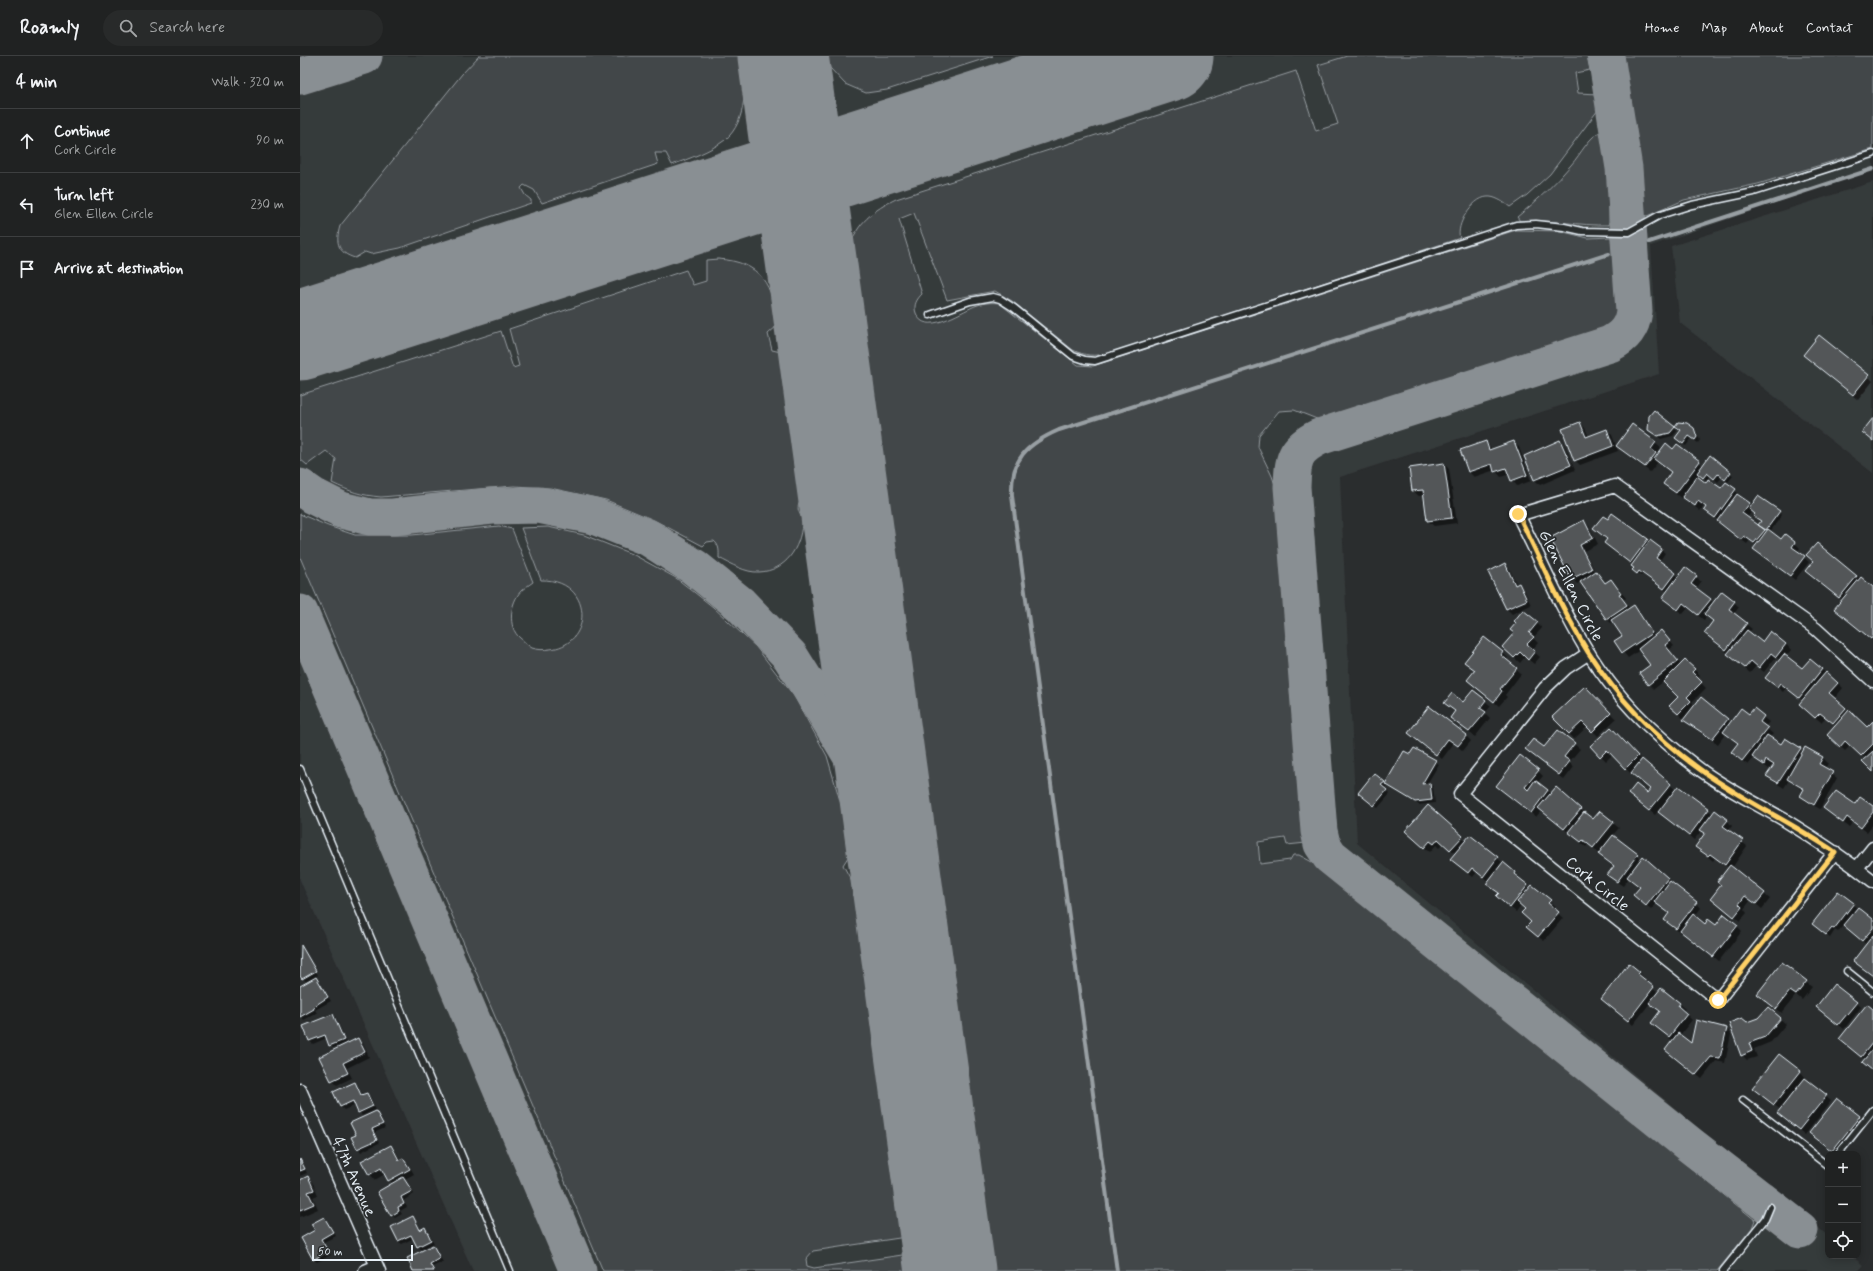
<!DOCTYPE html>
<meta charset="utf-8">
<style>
:root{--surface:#202222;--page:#282a2a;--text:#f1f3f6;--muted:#a2a4a5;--line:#3d3f40}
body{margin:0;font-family:Mynerve,sans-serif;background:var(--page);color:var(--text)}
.controls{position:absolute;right:12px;bottom:12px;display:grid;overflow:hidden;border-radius:8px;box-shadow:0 2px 10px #0003}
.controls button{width:36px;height:36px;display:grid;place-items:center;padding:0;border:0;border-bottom:1px solid var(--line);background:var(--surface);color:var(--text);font:20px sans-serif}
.scale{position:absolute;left:12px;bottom:10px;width:101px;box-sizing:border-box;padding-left:4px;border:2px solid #e8f1f8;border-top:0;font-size:11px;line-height:14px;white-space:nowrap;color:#e8f1f8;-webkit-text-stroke:3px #2a2d2e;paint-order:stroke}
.stop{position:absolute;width:12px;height:12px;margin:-9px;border:3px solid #ffd166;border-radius:50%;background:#fff}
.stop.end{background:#ffd166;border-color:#fff;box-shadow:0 1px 4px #0008}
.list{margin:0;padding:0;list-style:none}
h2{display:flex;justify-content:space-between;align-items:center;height:52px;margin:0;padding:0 16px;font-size:17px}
h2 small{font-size:13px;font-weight:400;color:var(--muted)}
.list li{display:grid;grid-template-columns:26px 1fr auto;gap:12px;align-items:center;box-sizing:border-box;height:64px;padding:0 16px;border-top:1px solid var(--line)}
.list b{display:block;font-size:15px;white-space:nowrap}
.list p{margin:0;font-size:13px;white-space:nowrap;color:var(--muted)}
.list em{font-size:13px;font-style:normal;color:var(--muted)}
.icon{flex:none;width:22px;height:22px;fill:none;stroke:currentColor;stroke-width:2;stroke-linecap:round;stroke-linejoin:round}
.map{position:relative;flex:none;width:1573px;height:1215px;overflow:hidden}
header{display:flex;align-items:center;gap:24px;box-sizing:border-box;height:56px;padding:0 20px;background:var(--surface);border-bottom:1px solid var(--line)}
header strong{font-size:19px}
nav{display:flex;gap:22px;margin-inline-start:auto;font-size:14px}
.search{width:280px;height:36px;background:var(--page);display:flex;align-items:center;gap:10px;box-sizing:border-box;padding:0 14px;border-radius:22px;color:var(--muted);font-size:15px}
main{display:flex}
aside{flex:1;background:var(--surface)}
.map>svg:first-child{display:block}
</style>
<header>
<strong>Roamly</strong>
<div class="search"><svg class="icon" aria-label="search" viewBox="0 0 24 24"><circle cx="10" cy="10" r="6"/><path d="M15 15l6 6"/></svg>Search here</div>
<nav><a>Home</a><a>Map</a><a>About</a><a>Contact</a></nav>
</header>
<main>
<aside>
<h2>4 min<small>Walk · 320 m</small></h2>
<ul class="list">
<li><svg class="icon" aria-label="ahead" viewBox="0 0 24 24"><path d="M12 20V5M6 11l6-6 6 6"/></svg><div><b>Continue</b><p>Cork Circle</p></div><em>90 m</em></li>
<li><svg class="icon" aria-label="left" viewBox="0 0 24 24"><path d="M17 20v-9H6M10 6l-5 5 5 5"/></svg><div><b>Turn left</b><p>Glen Ellen Circle</p></div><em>230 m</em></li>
<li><svg class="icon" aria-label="arrive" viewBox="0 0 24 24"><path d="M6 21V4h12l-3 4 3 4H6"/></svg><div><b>Arrive at destination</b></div></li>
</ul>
</aside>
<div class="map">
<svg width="1573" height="1215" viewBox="0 0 1573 1215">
<rect width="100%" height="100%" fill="#2a2d2e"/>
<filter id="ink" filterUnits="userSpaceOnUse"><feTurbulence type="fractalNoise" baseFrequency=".025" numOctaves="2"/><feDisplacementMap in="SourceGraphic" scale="8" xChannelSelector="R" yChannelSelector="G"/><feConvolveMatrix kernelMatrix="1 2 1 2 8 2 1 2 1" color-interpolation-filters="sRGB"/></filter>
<g filter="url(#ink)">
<!-- built -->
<path fill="#363a3b" d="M0 0H1573V113L1351 190 1359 318 1040 421 1057 787 1528 1180V1200H1552L1563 1209 1557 1215H173L0 824Z
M1573 126V417L1380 267 1371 190Z"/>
<!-- green -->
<path fill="#424648" stroke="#959ca0" d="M179 0H442C446 26 448 65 425 84 409 96 390 102 372 109L366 97H355L358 108 242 147 234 134 224 129 221 132 225 139 231 144V147L100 192 71 198 65 196 55 202C38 197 35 187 40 170L162 18Z
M524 0H693L587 34 566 37 545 28 530 12Z
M1047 0H1287L1290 14 1275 17 1278 37 1298 38 1301 50 1250 118 1227 139 1210 151C1203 146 1195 140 1187 141 1172 142 1155 170 1160 182L807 298C794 300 785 300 773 294L712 245 695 235 647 244 614 157 599 163 622 238C617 243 613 249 616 257 624 281 660 256 675 250 683 247 691 246 699 247L778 309 793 310 1216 174 1260 175 1288 182 1311 181C1316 205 1330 255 1306 271L1022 365 994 354 979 355 959 379 958 391 972 420 978 438 1006 787 987 789 985 782 958 786 960 808 990 804 993 799H999L1012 806 1455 1164 1452 1172 1417 1215H690L551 217C550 209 549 200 550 192 555 168 575 153 596 143L996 15 1016 75 1038 68 1018 9Z
M1323 0H1573V93L1458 128 1384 144 1347 160 1338 157 1323 13Z
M1302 75 1309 106V169C1279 170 1250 163 1220 165L1217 161C1237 145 1255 128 1271 109 1281 98 1289 80 1302 75Z
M418 203C462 206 472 229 478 269L468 278 472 294 481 296 503 440C492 457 503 455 502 468 500 492 486 515 459 516 446 517 431 508 419 502 419 496 420 490 414 485L407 486 403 490 354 464 306 444 250 432 214 430 81 441C60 439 51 436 32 427L36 403 26 395 7 409 0 403V339L201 275 213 312 219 310 209 273 386 214 393 229 406 225V204Z
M0 458 28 470 55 479H112L199 470 212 473 233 526C229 529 224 532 221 535 210 547 207 571 220 582 224 585 228 590 232 592 238 594 244 594 250 593 294 589 294 523 241 524L221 472 248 471 284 479 334 499 376 522 413 551 456 591 494 640 527 700 547 769 550 798 543 809 550 822 557 827 606 1181 513 1195 506 1203 507 1210 514 1212 609 1198 611 1215H303L0 501Z"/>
<!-- shadow -->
<path fill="#0007" fill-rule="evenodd" d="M1504 299 1568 320 1573 325 1558 344Z
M1280 367 1285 372 1289 381 1307 374 1312 379 1318 395 1280 409 1275 404Z
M1332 369 1361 392 1356 399 1358 400 1373 395 1399 406 1403 410 1430 417 1433 420 1428 426 1422 421 1418 426 1410 420 1407 424 1421 434 1426 427 1452 450 1479 456 1482 459 1470 476 1481 484 1485 479 1495 487 1500 492 1497 496 1509 506 1495 524 1460 498 1454 493 1457 490 1450 484 1447 488 1423 470 1404 450 1400 455 1382 440 1381 442 1369 433 1364 428 1372 417 1358 406 1350 416 1322 395 1317 390ZM1399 418 1408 425 1406 428 1397 421ZM1452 455 1456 458 1455 460 1462 466V473L1447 462Z
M1376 370 1394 373 1400 384 1398 387 1392 382 1386 390 1380 386 1382 375Z
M1374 372 1377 375 1373 380 1361 383 1353 377Z
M1260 385 1265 391 1275 414 1240 429 1235 424 1225 400Z
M1186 386 1192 394 1214 386 1219 391 1231 425 1217 430 1212 424 1210 418 1201 421 1195 414 1174 421 1169 416 1161 394ZM1211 409 1212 411 1197 416V414Z
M1144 408 1149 413 1157 467 1134 470 1128 465 1125 439 1119 440 1113 435Z
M1284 465 1289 470 1298 488 1284 495 1296 517 1306 528 1311 524 1316 529 1326 542 1324 544 1330 553 1333 550 1339 556 1355 580 1366 581 1374 590 1369 594 1381 609 1385 605 1400 619 1396 622 1406 632 1392 646 1395 650 1428 663 1431 667 1450 660 1454 654 1469 666 1465 671 1473 678 1469 682 1481 690 1500 693 1503 696 1506 692 1523 702 1528 707 1525 713 1537 722 1520 753 1506 745 1501 740 1504 735 1489 724 1484 732 1473 725 1468 720 1474 710 1472 709 1469 713 1454 702 1448 709 1437 701 1439 687 1426 677 1418 688 1390 669 1370 650 1379 641 1363 626 1354 633 1349 628 1351 609 1340 594 1328 602 1323 596V581L1314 566 1312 568 1307 563 1281 526 1277 528 1272 523 1251 482Z
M1295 472 1350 485 1365 497 1359 506 1379 521 1396 520 1401 526 1396 533 1414 547 1434 546 1439 551 1434 558 1452 573 1449 576 1462 587 1486 588 1491 594 1486 600 1502 614 1510 604 1538 627 1543 632 1534 643 1567 672 1573 666V715L1566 703 1551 689 1545 695 1528 679 1536 670 1526 661 1521 666 1505 653 1503 645 1486 632 1483 636 1466 622 1480 604 1476 601 1464 616 1456 610 1450 617 1405 577 1414 566 1407 560 1404 564 1388 552 1383 558 1368 547 1363 542 1368 536 1342 518 1341 520 1337 517 1333 509 1310 492 1305 487 1308 483Z
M1205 508 1210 514 1217 529 1224 534 1231 549 1212 558 1207 553 1189 516Z
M1506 515 1557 520 1573 533V584L1541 559 1543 545Z
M1223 555 1242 572 1233 582 1238 587 1232 594 1240 601 1234 608 1225 601 1220 607 1208 596Z
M1184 582 1203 597 1208 602 1206 605 1221 618 1205 639 1207 641 1199 650 1168 624 1176 615 1165 606Z
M1285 631 1316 663 1298 680 1288 670 1274 683 1254 661Z
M1173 635 1191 650 1185 657 1190 662 1175 681 1157 667 1156 656 1151 652 1163 648Z
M1259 675 1280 693 1269 706 1274 711 1264 724 1226 693H1245Z
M1317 678 1342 705 1376 734 1378 731 1413 758 1427 764 1432 770 1428 775 1447 790 1432 812 1470 843 1462 853 1451 844 1444 853 1447 857 1440 865 1412 842 1422 830 1418 826 1429 812 1415 802 1413 805 1396 791 1405 778 1402 774 1394 784 1358 755 1355 759 1335 743 1347 739 1351 734 1331 716 1330 717 1313 698 1306 705 1292 690Z
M1166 680 1171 685 1163 695 1154 687 1142 703 1114 682Z
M1114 693 1139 708 1127 728H1130L1133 731 1135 747 1119 749 1088 729 1084 733 1090 738 1078 752 1063 740 1084 726 1086 729Z
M1238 715 1243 720 1237 727 1251 738 1280 753 1294 764 1313 767 1319 772 1312 780 1342 803 1343 802 1396 846 1401 852 1394 861 1405 869 1437 870 1442 875 1419 905 1383 876 1382 878 1370 869 1365 864 1370 857 1357 847 1351 854 1339 844 1340 832 1329 822 1323 830 1314 824V811L1305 804 1300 797 1288 788 1286 791 1242 754 1236 761 1202 735Z
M1555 750 1573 751V768L1567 776 1553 766 1549 771 1530 757Z
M1128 751 1166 785 1170 780 1214 816 1220 822 1219 823 1230 833 1255 850 1253 853 1263 862 1244 885 1232 876 1231 866 1226 853 1221 849 1216 856 1202 845 1197 840 1199 837 1193 833 1189 826 1177 816 1173 821 1157 808 1156 798 1144 787 1139 792 1136 789 1130 796 1112 780Z
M1538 837 1573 865V920L1560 910 1567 889 1544 868 1538 876 1535 874 1530 882 1517 872Z
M1 890 18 919 15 921 31 945 15 954 17 957 4 964 0 959V931L7 927 0 918Z
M1482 908 1512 931 1502 944 1496 939 1482 957 1464 943Z
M1339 916 1344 922 1343 924 1358 937 1361 933 1385 953 1383 955 1392 964 1380 979 1392 989 1426 973 1431 978 1425 1007 1416 1005 1402 1023 1371 999 1373 985 1352 967 1361 956 1350 947 1333 969 1302 943Z
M1556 946 1561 951 1544 973 1522 956Z
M1468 952 1486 968 1471 986 1454 993 1457 1001 1447 1004 1442 999 1447 967 1459 963Z
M1573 954V1015L1565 1004 1540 983Z
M33 959 36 962 47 989 58 983 63 988 69 1001 47 1012 52 1022 37 1029 32 1024 46 987 33 992 27 982 13 988 10 985Z
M1500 1015 1505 1021 1504 1022 1531 1045 1505 1079 1479 1057 1481 1054 1459 1037Z
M55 1027 63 1040 67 1038 70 1041 76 1054 62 1060 56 1049 44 1054 41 1051 34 1036Z
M76 1056 85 1072 74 1077 79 1087 61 1096 52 1081 57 1079Z
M1559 1060 1564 1065 1536 1098 1516 1082Z
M91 1090 101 1104 103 1103 108 1108 114 1118 105 1123 114 1138 103 1145 107 1151 100 1155 102 1158 95 1162 91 1159 93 1128 85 1118 75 1124 70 1118Z
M0 1103 7 1117 0 1120Z
M7 1122 13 1127 18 1139 13 1141 18 1153 0 1161V1125Z
M113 1161 121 1175 125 1173 128 1176 134 1187 121 1194 114 1182 102 1188 98 1185 92 1171Z
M24 1162 36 1180 24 1186 31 1199 17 1206 13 1203 16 1175Z
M133 1190 143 1206 132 1211 135 1215H114Z"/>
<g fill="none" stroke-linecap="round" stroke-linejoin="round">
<!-- stream -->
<path stroke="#989fa3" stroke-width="4" d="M1349 186 1573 113
M817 1215 712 440C710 403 727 388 759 374L1309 198"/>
<!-- taxiway -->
<path stroke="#898f93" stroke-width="37" d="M1306 0 1324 112 1334 255C1332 271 1325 280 1310 288L1019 381C993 394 993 404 992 431L1019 775 1022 788 1030 800 1390 1089 1500 1174
M0 20 64 0
M0 256C55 253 100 245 152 231
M0 431 13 440 41 454 70 461H93L192 450 239 449 294 460 349 482 394 511 440 548 490 600 515 640 553 703 578 759 597 830
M0 557 278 1215"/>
<!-- runway -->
<path stroke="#898f93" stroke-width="91" d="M483 0 650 1215
M0 279 868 0"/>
</g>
<!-- building -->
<path fill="#535759" stroke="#e8f1f8" d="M1519 279 1569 319 1553 339 1503 299Z
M1354 354 1375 371 1370 377 1357 380 1348 374 1349 360Z
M1573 362V385L1562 376Z
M1280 366 1286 381 1307 373 1313 390 1274 405 1262 373Z
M1378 366 1387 367 1394 372 1397 381 1395 384 1389 380 1383 388 1375 382 1381 374 1375 370Z
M1332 368 1356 386 1351 393 1356 397 1345 411 1316 390Z
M1260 384 1271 409 1234 424 1224 400Z
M1186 385 1189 394 1214 385 1227 419 1211 425 1206 412 1194 416 1192 408 1168 416 1160 394Z
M1366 387 1373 393 1377 388 1400 405 1376 437 1363 428 1371 416 1354 403Z
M1410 399 1431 416 1425 424 1418 418 1414 423 1407 417 1403 422 1397 417Z
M1144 407 1152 462 1127 465 1123 434 1112 435 1109 412Z
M1397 420 1406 427 1408 423 1421 432 1426 426 1436 433 1415 462 1404 454 1406 451 1398 445 1395 450 1382 441Z
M1437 438 1450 447 1442 457 1465 474 1454 487 1444 480 1441 484 1417 465Z
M1458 440 1480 455 1466 474 1458 469 1461 465 1453 460 1455 458 1449 453Z
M1312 457 1348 483 1330 507 1304 487 1307 483 1293 472 1303 460 1308 463Z
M1284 464 1293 482 1280 489 1292 513 1271 523 1250 482Z
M1468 473 1481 483 1485 478 1495 486 1492 491 1505 500 1490 520 1453 493Z
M1350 484 1362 493 1356 502 1376 517 1364 533 1339 515 1337 518 1332 514 1334 512 1331 510Z
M1517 487 1557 520 1539 542 1505 515 1513 505 1506 499Z
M1205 507 1215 529 1219 527 1227 544 1206 553 1188 516Z
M1385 511 1397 520 1391 528 1411 543 1398 559 1383 547 1378 554 1362 542Z
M1296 515 1305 527 1311 523 1321 537 1319 538 1327 549 1306 563 1280 526Z
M1561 521 1573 531V580L1571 583 1534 553Z
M1422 535 1435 545 1429 553 1447 567 1426 594 1404 577 1413 565 1404 558Z
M1334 549 1352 577 1322 597 1314 585 1322 580 1311 564Z
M1223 554 1238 566 1229 577 1234 581 1227 588 1235 595 1228 604 1220 596 1214 602 1202 591 1214 577 1210 574 1216 567 1214 565Z
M1361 574 1370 585 1365 589 1378 605 1348 629 1339 617 1350 609 1338 593Z
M1447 574 1462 586 1470 575 1486 588 1476 601 1471 597 1459 612 1451 605 1445 612 1427 598Z
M1184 581 1203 596 1201 599 1217 612 1200 633 1202 635 1194 646 1167 624 1175 614 1164 606Z
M1484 598 1502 612 1510 603 1522 613 1499 642 1480 627 1477 631 1465 622Z
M1385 604 1395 613 1392 616 1402 626 1387 641 1391 645 1378 658 1369 650 1378 641 1363 626Z
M1526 616 1538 627 1529 637 1546 652 1533 667 1520 657 1515 662 1499 648Z
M1285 630 1311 657 1292 676 1282 666 1269 678 1252 661Z
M1173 634 1186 644 1180 652 1186 656 1169 676 1150 662 1155 655 1144 647 1152 637 1163 646Z
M1401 641 1428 663 1412 683 1383 664Z
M1129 650 1167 679 1158 690 1148 683 1136 699 1108 677Z
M1441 652 1449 658 1454 652 1464 660 1460 666 1468 672 1442 705 1431 696 1438 687 1423 676Z
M1549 654 1567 671 1573 665V688L1561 700 1545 685 1540 691 1527 679Z
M1311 671 1338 700 1325 713 1307 694 1300 701 1290 690Z
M1258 674 1275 687 1264 701 1270 705 1259 719 1225 693 1233 683 1244 691Z
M1467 679 1481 688 1485 682 1501 692 1478 727 1466 720 1474 709 1466 704 1464 709 1452 701Z
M1505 691 1523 701 1519 708 1533 716 1514 749 1500 740 1504 733 1487 723Z
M1114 692 1136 704 1122 728 1130 727 1132 744 1115 746 1085 728 1104 695 1110 698Z
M1573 695V716L1562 705Z
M1220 699 1239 714 1225 731 1228 734 1235 724 1248 734 1231 757 1196 730Z
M1342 703 1371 728 1349 755 1328 738 1336 728 1347 737 1350 733 1331 717Z
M1074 717 1085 726 1081 729 1087 734 1074 750 1058 737Z
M1378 730 1409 753 1389 780 1358 756Z
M1256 731 1281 753 1264 773 1238 752Z
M1536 735 1555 748 1560 741 1573 750V756L1561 772 1547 761 1543 767 1523 752Z
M1128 749 1163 780 1150 794 1138 783 1134 788 1130 785 1124 792 1105 775Z
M1415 754 1428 764 1423 770 1443 784 1425 809 1410 798 1408 800 1395 791 1405 777 1400 774Z
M1300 755 1314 766 1293 792 1283 784 1281 786 1268 776 1284 756 1293 763Z
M1170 779 1198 801 1183 821 1172 812 1168 817 1150 803Z
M1313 779 1338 798 1317 826 1307 819 1314 810 1298 798Z
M1343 800 1368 822 1346 850 1333 839 1340 831 1327 821Z
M1203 806 1215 816 1214 818 1228 829 1210 852 1196 840 1199 837 1186 828Z
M1430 809 1465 837 1456 848 1445 840 1439 848 1442 851 1434 861 1411 842 1421 829 1417 826Z
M1370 825 1397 846 1376 873 1364 864 1369 857 1354 846Z
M1232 829 1251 844 1248 847 1259 856 1238 881 1226 871 1231 866 1221 857 1225 853 1217 846Z
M1538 835 1554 847 1534 873 1532 872 1526 879 1512 868Z
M1558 851 1573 863V872L1562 885 1543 869Z
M1393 858 1405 868 1408 863 1416 869 1424 858 1438 869 1413 901 1380 875Z
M1573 879V920L1553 905Z
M1 889 16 915 2 923 0 920Z
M1482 906 1507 925 1496 939 1490 935 1476 953 1457 938Z
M1329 907 1340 916 1338 918 1354 931 1328 965 1301 943Z
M16 921 28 941 13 951 14 953 0 961V930Z
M1534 928 1557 946 1538 969 1516 951Z
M1361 932 1380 947 1378 950 1387 958 1369 981 1351 967 1360 955 1349 947Z
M1567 948 1573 953V986L1561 1001 1539 983Z
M1468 951 1481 962 1465 981 1449 987 1452 995 1441 1000 1429 967 1442 962 1447 966 1458 962Z
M33 958 44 984 29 990 25 979 9 985 3 970Z
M1396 964 1427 972 1420 1002 1411 1001 1396 1019 1365 994 1378 977 1391 987Z
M58 982 65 996 43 1007 48 1017 31 1025 19 1001Z
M1573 993V1015L1562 1006Z
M1479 998 1501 1015 1474 1049 1452 1032Z
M1505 1022 1527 1039 1499 1074 1477 1057Z
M55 1026 61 1039 67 1037 73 1050 58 1057 53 1045 40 1051 33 1036Z
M1537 1042 1560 1060 1532 1095 1509 1077Z
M76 1055 83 1068 72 1073 77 1084 57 1093 51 1081 56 1079 50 1067Z
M91 1089 99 1104 103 1102 110 1113 88 1125 81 1112 69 1119 61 1105Z
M0 1103 5 1113 0 1115Z
M8 1120 14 1134 8 1136 14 1148 0 1154V1124Z
M103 1121 112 1135 101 1141 104 1148 98 1151 99 1155 91 1160 77 1136Z
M113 1160 120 1174 125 1171 131 1184 117 1191 111 1179 98 1185 91 1171Z
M24 1161 33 1176 21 1183 28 1195 13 1204 1 1182 15 1174 11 1168Z
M133 1189 140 1202 130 1208 134 1215H113L107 1202Z"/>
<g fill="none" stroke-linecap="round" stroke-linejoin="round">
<defs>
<path id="lane" d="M630 259 670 245 693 241 700 243 714 252 773 300 785 304 795 305 1216 169 1236 168 1264 171 1282 175 1329 176 1360 159 1392 149 1454 136 1573 98
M0 713 210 1215
M1547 915 1573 936
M1443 1044 1528 1110
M1538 1098 1573 1054
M1423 1215 1465 1163 1470 1151"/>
<path id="street" d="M1289 597 1266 612 1245 632 1160 738 1418 944 1535 796
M1573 625 1516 573 1315 430 1218 459C1241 504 1261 553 1288 596 1316 641 1355 680 1398 712 1424 732 1454 746 1483 763 1514 782 1544 802 1573 825
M1557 812 1573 792
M0 1034 79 1215
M65 1215 77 1210"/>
</defs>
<!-- lane casing -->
<use href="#lane" stroke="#e8f1f8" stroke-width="9"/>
<!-- street casing -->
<use href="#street" stroke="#e8f1f8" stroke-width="15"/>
<!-- lane -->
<use href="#lane" stroke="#2a2d2e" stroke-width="6"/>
<!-- street -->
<use href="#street" stroke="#2a2d2e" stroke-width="12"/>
</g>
</g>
<g fill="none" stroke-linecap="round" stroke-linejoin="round" filter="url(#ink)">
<!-- route -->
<path stroke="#ffd166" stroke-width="5" d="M1218 458C1241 504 1261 553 1288 596 1317 641 1355 681 1398 712 1441 744 1491 766 1535 796L1418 944"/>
</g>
<g text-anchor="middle" stroke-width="3.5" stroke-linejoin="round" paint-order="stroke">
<!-- street labels -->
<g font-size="16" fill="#e8f1f8" stroke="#2a2d2e">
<text transform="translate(1272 529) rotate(63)" y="6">Glen Ellen Circle</text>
<text transform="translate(1298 827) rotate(39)" y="6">Cork Circle</text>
<text transform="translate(55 1120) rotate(66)" y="6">47th Avenue</text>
</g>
</g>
</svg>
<div class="controls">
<button>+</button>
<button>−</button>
<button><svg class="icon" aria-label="locate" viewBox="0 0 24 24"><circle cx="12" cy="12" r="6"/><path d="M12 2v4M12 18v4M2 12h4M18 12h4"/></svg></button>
</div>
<div class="scale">50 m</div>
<div class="stop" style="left:1418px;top:944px"></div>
<div class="stop end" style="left:1218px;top:458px"></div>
</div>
</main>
